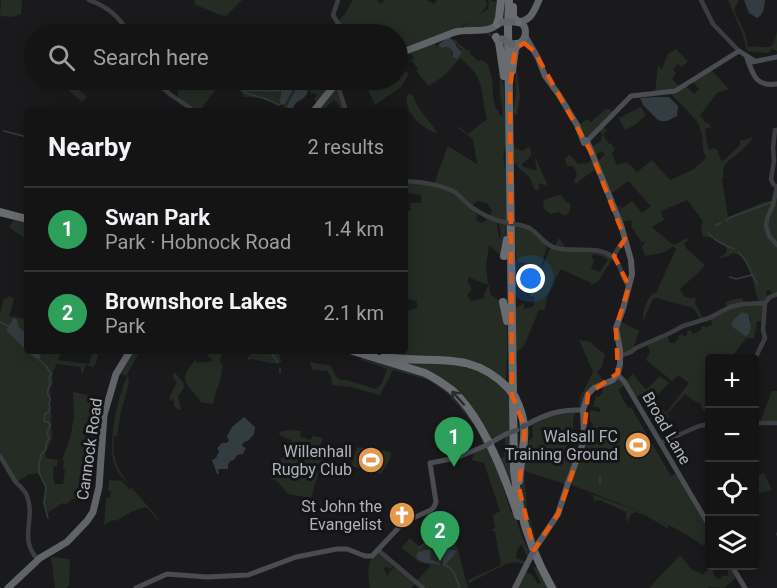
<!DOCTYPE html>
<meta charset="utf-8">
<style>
:root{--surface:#141415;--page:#1d1d1e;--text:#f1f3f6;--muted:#9d9ea0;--line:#333334;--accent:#2563eb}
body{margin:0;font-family:Roboto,sans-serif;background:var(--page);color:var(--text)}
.controls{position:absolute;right:18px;bottom:18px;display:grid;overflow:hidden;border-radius:6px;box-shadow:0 3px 15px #0003}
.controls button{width:54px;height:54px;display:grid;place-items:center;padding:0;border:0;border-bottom:2px solid var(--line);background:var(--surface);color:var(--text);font:30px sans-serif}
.you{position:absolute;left:531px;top:279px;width:21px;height:21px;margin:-15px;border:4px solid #fff;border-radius:50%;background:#1a73e8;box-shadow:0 0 0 9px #1a73e833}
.badge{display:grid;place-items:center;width:39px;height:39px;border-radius:50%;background:var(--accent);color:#fff;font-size:20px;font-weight:700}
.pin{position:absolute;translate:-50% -50px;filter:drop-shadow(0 2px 3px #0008)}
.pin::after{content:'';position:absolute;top:32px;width:21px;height:18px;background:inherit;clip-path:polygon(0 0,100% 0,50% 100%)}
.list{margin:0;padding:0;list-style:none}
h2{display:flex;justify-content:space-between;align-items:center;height:78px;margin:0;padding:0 24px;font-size:26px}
h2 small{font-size:20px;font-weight:400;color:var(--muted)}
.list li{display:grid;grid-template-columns:39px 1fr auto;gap:18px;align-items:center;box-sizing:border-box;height:84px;padding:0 24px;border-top:2px solid var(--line)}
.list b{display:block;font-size:22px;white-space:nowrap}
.list p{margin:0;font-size:20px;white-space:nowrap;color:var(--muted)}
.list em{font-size:20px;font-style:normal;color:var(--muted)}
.icon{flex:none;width:33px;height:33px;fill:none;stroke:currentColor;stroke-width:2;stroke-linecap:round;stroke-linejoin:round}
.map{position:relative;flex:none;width:777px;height:588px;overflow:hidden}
.search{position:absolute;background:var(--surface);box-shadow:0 3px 15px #0003;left:24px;top:24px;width:384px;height:66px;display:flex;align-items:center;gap:15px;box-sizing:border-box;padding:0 21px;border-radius:33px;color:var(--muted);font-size:22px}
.panel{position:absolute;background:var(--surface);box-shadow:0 3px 15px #0003;left:24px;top:108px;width:384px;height:246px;border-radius:6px}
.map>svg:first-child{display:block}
</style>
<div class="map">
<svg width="777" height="588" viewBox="0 0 777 588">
<rect width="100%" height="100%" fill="#1a1a1c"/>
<!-- green -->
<path fill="#242c24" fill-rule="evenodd" d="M1 0H22L21 14 12 17 0 16Z
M195 0H242L226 16 220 15 194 4Z
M353 0H377L381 4 385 0H426L434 4 437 0H485L487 4C481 25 418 45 398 53V34H381L373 33V34H352L353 28 349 26 347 28 340 27 339 20 344 15Z
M487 0H490L493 2 500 0 498 19 492 27 464 28V26L488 9 489 2Z
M728 0H739L734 10 745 33 748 47C767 44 773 56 777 30V51L772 49 768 53 747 51 743 35Z
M489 32C503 41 501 64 503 80L502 83 504 85V90L506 142 503 158 506 171V221L490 216 492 211 487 203 477 201 472 206 459 194 435 184 437 175 448 146 477 164 473 139 458 128V126L468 134 487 119C480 91 486 78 460 58L445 75 429 86 416 71 418 69 411 60 414 59 410 52 434 43 439 48 438 46 442 48 448 47 453 51 451 56 458 58 462 50C456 46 457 43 452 39L456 40 458 43 468 51 472 48 469 53 478 61 482 60 488 64C489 69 491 74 492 79 494 94 491 104 502 117 504 110 501 102 500 94 499 77 501 58 494 42 492 37 489 35 484 33Z
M676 49 688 61 682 67 678 64 673 69 676 73 672 79 680 87 674 90 655 92 658 66 662 69 668 54Z
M398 66 409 74 401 87 375 105 363 80H398Z
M710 69 729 89 717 93 698 118 701 116 705 122 709 124 712 127 705 129 708 148 710 150 714 148 717 150 722 162 740 145V141L754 137C749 142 745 147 741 151 734 158 719 163 724 177L722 179 728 217 764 202 772 201 764 228 777 247V293L772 294 770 290 765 292 768 296 764 322 757 321 754 338H746L732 357 735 358H710V415L700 407 702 404 692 400V399L685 394 667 414 669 417 661 423 642 399 639 395 634 398 625 382 633 374 646 390 660 376 669 383 654 399 666 413 689 383 678 375 672 381 646 360 650 352 647 344 667 335 670 343H674L679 339 678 336 682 334 683 337 687 335V331H691L693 334 701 330V327L704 326 706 328 710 325 712 326 711 319 728 308 725 303 730 300 742 298 744 303H760C751 288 755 258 733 253L729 256 717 259 727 252 726 247 712 238 703 236 701 229 703 221 687 200 661 211 664 220 652 227 667 240 674 245 687 238 688 240 684 243 686 248 705 265C698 274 688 281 680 289 682 296 688 300 696 298L695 302 703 319H701L693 308 657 298 653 299 643 321C643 309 645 302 653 293H656L676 249 673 246C665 254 655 254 645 256L642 247 646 241 642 243 631 226 632 225 631 220 621 222 618 211 632 201 642 213 651 206 628 181 611 194 615 199 614 201 619 207 621 206 622 208 617 210 597 163 605 154 601 151 594 157 590 148 599 142 600 143 602 134 599 130 602 126 607 131 603 134 609 144 611 143 615 149 612 154 617 166C628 159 629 164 637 172L652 160 670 180 694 169 706 158 703 150 702 134 697 121 671 94 686 86 694 94 699 89 692 81ZM742 312 748 314 751 321 743 335 734 319Z
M515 70H517L520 97 517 114 515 115 513 112 516 91Z
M67 80H81L78 89 87 97 82 102 63 86Z
M180 80H225L212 94 200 111 178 98 179 96 177 95 178 92H180L175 89Z
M239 80H255L277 84 303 82V80H337L317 104 314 99 317 95 315 93 311 94 308 85 298 84 297 85 299 87 296 89 287 106 288 111H286L284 106C271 102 256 96 242 97L243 94 235 84ZM291 84 295 86 285 104H282L280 102 281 85Z
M337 86 344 111H340L339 105 334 100 322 111H316Z
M410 94 413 95C418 112 430 119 437 133 422 128 404 114 407 95Z
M641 107 646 115 636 124 625 130 619 118Z
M606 109H609L614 113 593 134 586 138 579 125 587 119 591 122Z
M513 137 514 147 522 151 529 147 531 149C532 158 528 159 522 164V166L537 171 535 159H536L547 184 546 186 539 183V188L538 190H535C532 185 532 180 529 177 524 171 519 171 516 163L514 164 513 180Z
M570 155 578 164 587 163 593 160 596 169 579 181V183H574C576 174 579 175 573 166H567L565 158Z
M409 182 445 189 452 193 476 211 477 217 476 220 482 223 485 221 488 216 498 222 497 227 500 240 501 235 499 224 501 223 505 224 506 230 504 254 500 255 489 245 486 266 488 284 487 285 468 277V283L471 286V291L467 295 472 302C475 299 481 300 485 297L484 295 489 284 490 294C493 297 499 299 502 303 511 317 506 366 506 384L483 367 380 355 386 354 374 351H405V312L414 309 418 306 416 301 410 299 405 300V211H411L410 203H421V195L409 193 405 196V186H408Z
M777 191V243L769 232 768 223 774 208Z
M558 195H561L566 202 570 203C571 209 570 212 565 216L558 212 551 214 545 210 543 203 544 200Z
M14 220 27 223V240L10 228V225Z
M512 226C532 226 534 235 547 247L541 266 517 261Z
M559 238 565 247 590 248 605 251 612 259 598 282 591 285V283L561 269C553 283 546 294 545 310H539L524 346 515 354V309L524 303V309L534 306 535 297 530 296 533 281 540 275 550 248 555 246ZM591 254 602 256 608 260 600 272 591 269 594 261Z
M9 296 13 298 14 300 9 316 27 319V351H61L58 360 89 364 93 351H100L95 365 93 367 86 365 82 375 80 367 57 364C53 370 51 377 53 383L50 389 52 439 45 454 46 458 58 460 57 466H54L53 477 55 484H63L65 470 63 469 64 461 62 460 70 439 74 417 73 392 97 397 95 407 104 410 100 440H91L86 494 81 493 79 500 72 499 66 505 63 503 47 513 44 503 46 487 38 473 28 475 17 482 0 454V313L4 299H7Z
M621 322 639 331 632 351 623 355 617 334Z
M579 340 591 342 594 346 605 354 602 367 597 372 605 383 597 386 583 408 579 407 580 398 593 372Z
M131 351H140L126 376 118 373Z
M209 351H222L220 363 223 364 220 382 216 391 213 404 200 402 198 396 197 397C182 378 180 379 196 359V362C201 363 208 363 212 360L211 357H208Z
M253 351H279L280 359 282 361C273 366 261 360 251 359L247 362 248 357 250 356Z
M362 356C393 365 427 371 452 393 467 407 477 427 487 444L484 446 477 429 456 403 447 393 428 380 393 370 380 395 351 387 332 385 331 377 327 371 312 370 310 361C317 365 323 363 331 366L336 377 341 380H347L376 389 382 383 387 369 361 360Z
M392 360 464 364 492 377 509 393 510 431 489 442 460 395Z
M174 372 183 382 184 387 178 397 181 409 179 410 174 406V398L172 401 170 400V396L177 382 173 378Z
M128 375 129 383 121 412 117 436H114C112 456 116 467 128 483 120 477 115 468 113 459 109 438 118 394 128 375Z
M618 378 625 385 618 390 628 408 631 407 668 471 671 476 677 473 688 492 682 495 688 493 709 529V539L703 546 687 535 656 518 669 526 667 528 645 515 635 512 631 514 627 523 626 512 600 500 594 501 593 496 588 493 649 515 569 484 585 428 592 430 593 423 590 422V419L589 418 590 410 600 412V408L593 406 596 396 599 397 602 393 603 388 600 386Z
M772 391H777V422H760Z
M574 410 575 414 573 420V429L567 439 577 444 574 452V459L565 484 524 471 527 509 537 544H535L527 522 521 493V482L529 440 533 437 532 424 550 416Z
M288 430 301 431 300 436 310 440 313 436 323 438C320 445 316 453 322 459L311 498 288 494 278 482 270 478C270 476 270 475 270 473 271 470 284 456 286 454 293 451 294 452 295 444L289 439 280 435 279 432Z
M510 434 511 480 509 483 500 459 505 456 502 450 505 444V436Z
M357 447 391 452 390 459 381 474 351 466Z
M486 448 489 449 493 458H491L492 460H495L511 513H514L522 537 530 553 528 558 521 544 517 551 516 558 526 562 525 564 514 562 506 564 469 583 468 580 501 565 495 532 491 530 495 528 493 515 500 511 484 463 472 460 474 452Z
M764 473 772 490 755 494V476Z
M109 480 122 481 130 490 131 487 159 519V521L147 508 144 507 131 512 116 521 113 520 104 525 106 498H110L111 492 108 490Z
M442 529 446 538 454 536 456 542 468 588H424L416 582 431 565 419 562 402 548V547L410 538 420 547 433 532Z
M377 552 394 565 390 569 386 567 383 569 386 572 387 577 389 573 395 566 416 583 412 588H369L370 587C368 573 366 562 377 552Z
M680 555 692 570 703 574 713 566 714 575 717 579H720L723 575 728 576V566H731L737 577 724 588 709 587 708 588H649Z
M51 557 70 559 69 586 65 588H55Z
M533 567 537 568 548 588H516L523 572 531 574 538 584 541 583Z"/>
<!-- water -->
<path fill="#333d41" d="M744 0H765C764 7 764 15 757 18L749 13Z
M449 37 455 42 456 46 462 52 457 59 452 57 453 51 448 47 442 48 438 46 440 43Z
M288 84H295V86L285 104H282L280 102 281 88 280 87Z
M299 87 305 88 308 91C305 102 295 98 292 111H288L287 106 296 89Z
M655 97H669L678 106 677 116 667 121H660L657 119 643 105 640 98Z
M742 312 748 314C750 322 753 328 748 335L745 336 734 328 731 325 734 319Z
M14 318 17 319 18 326 27 335V351H37L41 356 39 360C29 356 15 338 6 330Z
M244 417 255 427 254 434 248 441H246L242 444 243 447 246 448 243 454 237 455 234 460 230 461 228 465V469H218L219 474H217L212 460 216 458 219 451 217 448 222 443H226L229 441 227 436 232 427Z
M439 545 444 550 449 549 456 551C455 557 448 559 446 566H443V556L442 555 443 551Z
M429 549 431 551 430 559 440 563V565C432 562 422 565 416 557L418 552Z"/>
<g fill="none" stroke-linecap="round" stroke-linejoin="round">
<!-- stream -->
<path stroke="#333d41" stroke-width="1.5" d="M237 80 243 85 245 90C251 91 255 90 261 90 269 91 273 92 281 90
M239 80 235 84C244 93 247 94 260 97 266 98 272 102 279 105L281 103
M4 131 27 137
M726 221 729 218 772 202
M716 225 721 223
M709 233C714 242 725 244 734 249
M739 253C749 261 750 274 758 284
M730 277 736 279 752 275
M0 322 8 326
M270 351 278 363
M39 360 46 366 51 374 49 377 50 384C48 391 45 392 50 398L49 405 50 407 48 413 45 414 44 421 48 422 50 425 47 433 49 438 46 443V449L41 455V458L39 463V473L46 487 44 503 48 518
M280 369V372
M600 484V477
M777 535V533
M419 548 425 543 434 538 439 545
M446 566C455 569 456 580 460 588"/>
<!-- tertiary -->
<path stroke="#3b3d40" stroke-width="4.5" d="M89 0C108 7 120 17 129 34
M701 0 713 24 739 51
M337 34 339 25 333 15 338 0
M153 80 171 95 195 111
M337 83 346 111
M777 130H775L773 148 774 161 771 179 773 184 777 187 773 205 767 219 766 226 769 236 777 245
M405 181C421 182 442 184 456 193 461 197 465 202 470 206 479 213 493 220 504 222
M513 224C519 225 525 225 531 229 540 235 544 245 556 248 574 253 598 244 614 258 622 265 621 279 629 286
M613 257 622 242 625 239
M765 303 770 297 777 294
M620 356 631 352 636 348 670 333 683 326 709 318 730 307 743 304 765 303
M754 361 765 338 763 330 765 303
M754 423H777
M660 443 699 426 710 424
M0 456C5 464 10 473 15 481 19 486 25 490 27 496 36 519 18 538 38 560
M378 550 423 588"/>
<!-- secondary -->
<path stroke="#494c50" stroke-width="5" d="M747 58C753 75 756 87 777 84
M752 62 777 57
M587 141 631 96 675 91 739 51 755 61
M618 375 624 381 710 527
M526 425C546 414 560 409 583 410
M490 443 506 434
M732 566 745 588
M136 588 167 574 207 577 248 575 296 557 337 549H347L365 556H372L404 522 431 510 434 507 436 502 430 463 456 458 487 445"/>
<!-- primary -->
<path stroke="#585a5f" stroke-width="6" d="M525 34 527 39 538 58 545 76 559 95 577 125 584 143
M536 547 558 514 568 483 583 443 584 434 583 410 588 394 594 388 613 380 618 373 620 364V350L616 328 623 309 632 274 631 260 621 225 587 141 585 140
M515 588 530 558"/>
<!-- trunk -->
<path stroke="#606368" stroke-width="7" d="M515 22C531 22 533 13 539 0
M513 44 520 43C527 37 528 26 519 22
M398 54 455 32C466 29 479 32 489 29 494 28 497 24 502 22
M314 111 333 87 341 80
M8 588 40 558 67 542 87 521 93 512 99 487 104 415 116 374 130 351"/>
<!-- motorway -->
<path stroke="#686c71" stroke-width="8" d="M509 0 508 29 514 470C518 512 531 551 552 588
M513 7V17L518 22
M497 24 499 18 501 0
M496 37 499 42 504 76
M512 71 515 49 518 44
M0 212 27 219
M504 256 507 240
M503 302 507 321
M353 351 425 373C435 378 444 384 453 391 484 420 505 476 518 516
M384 357C432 365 469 348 508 388
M515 397C532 430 521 448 519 481"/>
<!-- tertiary-bridge -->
<path stroke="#3b3d40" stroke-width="4.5" d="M504 222 513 224"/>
<!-- secondary-bridge -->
<path stroke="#494c50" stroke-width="5" d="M522 427 526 425
M506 434 517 430
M487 445 490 443"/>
<!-- primary-bridge -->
<path stroke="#585a5f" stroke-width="6" d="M530 558 536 547"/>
<!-- trunk-bridge -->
<path stroke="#606368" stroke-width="7" d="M502 22H512
M502 39 512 44"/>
<!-- motorway-bridge -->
<path stroke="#686c71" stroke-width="8" d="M508 388 515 397"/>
</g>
<!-- one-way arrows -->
<defs><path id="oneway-shaft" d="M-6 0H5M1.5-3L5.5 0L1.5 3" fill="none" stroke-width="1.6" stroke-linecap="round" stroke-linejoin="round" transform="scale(1.5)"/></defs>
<use stroke="#2a2b2e" href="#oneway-shaft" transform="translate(458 398) rotate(-132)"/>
<!-- marked area -->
<path fill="none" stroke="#e8590c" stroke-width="4.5" stroke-dasharray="12 8" stroke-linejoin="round" d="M524 43 534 51 591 152 625 239 614 256 629 286 616 328 618 373 588 394 583 443 558 514 534 550 519 488 525 428 512 395 510 89 515 49Z"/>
<!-- icons -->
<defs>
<symbol id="stadium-disc" viewBox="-11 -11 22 22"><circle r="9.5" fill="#e2994c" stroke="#151517"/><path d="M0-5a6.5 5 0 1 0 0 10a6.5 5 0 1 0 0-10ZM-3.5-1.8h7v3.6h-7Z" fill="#fff"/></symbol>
<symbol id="church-disc" viewBox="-11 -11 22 22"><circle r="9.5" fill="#e2994c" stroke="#151517"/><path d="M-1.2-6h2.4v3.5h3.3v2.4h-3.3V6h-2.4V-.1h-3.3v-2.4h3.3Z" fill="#fff"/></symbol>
</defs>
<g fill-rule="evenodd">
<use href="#stadium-disc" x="623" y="430" width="30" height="30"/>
<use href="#stadium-disc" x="356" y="445" width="30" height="30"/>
<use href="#church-disc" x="387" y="500" width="30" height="30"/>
</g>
<g text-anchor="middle" stroke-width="6" stroke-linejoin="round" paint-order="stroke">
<!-- street labels -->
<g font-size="16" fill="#aeb3ba" stroke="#151517">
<text transform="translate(667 428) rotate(60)" y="6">Broad Lane</text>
<text transform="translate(89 449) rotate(-82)" y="6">Cannock Road</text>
</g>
<!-- poi labels -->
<g font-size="16" fill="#aeb3ba" stroke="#151517" text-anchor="end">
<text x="618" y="442">Walsall FC<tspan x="618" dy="18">Training Ground</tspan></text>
<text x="352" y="457">Willenhall<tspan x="352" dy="18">Rugby Club</tspan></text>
<text x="382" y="512">St John the<tspan x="382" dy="18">Evangelist</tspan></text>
</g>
</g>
</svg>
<div class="controls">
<button>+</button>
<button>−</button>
<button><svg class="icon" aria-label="locate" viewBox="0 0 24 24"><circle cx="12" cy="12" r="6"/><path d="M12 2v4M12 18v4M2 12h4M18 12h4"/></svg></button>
<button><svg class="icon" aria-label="layers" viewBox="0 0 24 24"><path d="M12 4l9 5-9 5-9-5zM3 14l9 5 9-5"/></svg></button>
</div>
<div class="you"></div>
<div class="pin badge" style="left:454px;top:467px;background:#2e9e5b">1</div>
<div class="pin badge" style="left:440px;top:561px;background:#2e9e5b">2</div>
<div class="search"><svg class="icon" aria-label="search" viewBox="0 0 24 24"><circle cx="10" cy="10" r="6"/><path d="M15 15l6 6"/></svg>Search here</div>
<section class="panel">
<h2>Nearby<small>2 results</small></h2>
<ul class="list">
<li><span class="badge" style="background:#2e9e5b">1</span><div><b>Swan Park</b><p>Park · Hobnock Road</p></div><em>1.4 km</em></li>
<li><span class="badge" style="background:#2e9e5b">2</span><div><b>Brownshore Lakes</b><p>Park</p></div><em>2.1 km</em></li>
</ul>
</section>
</div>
